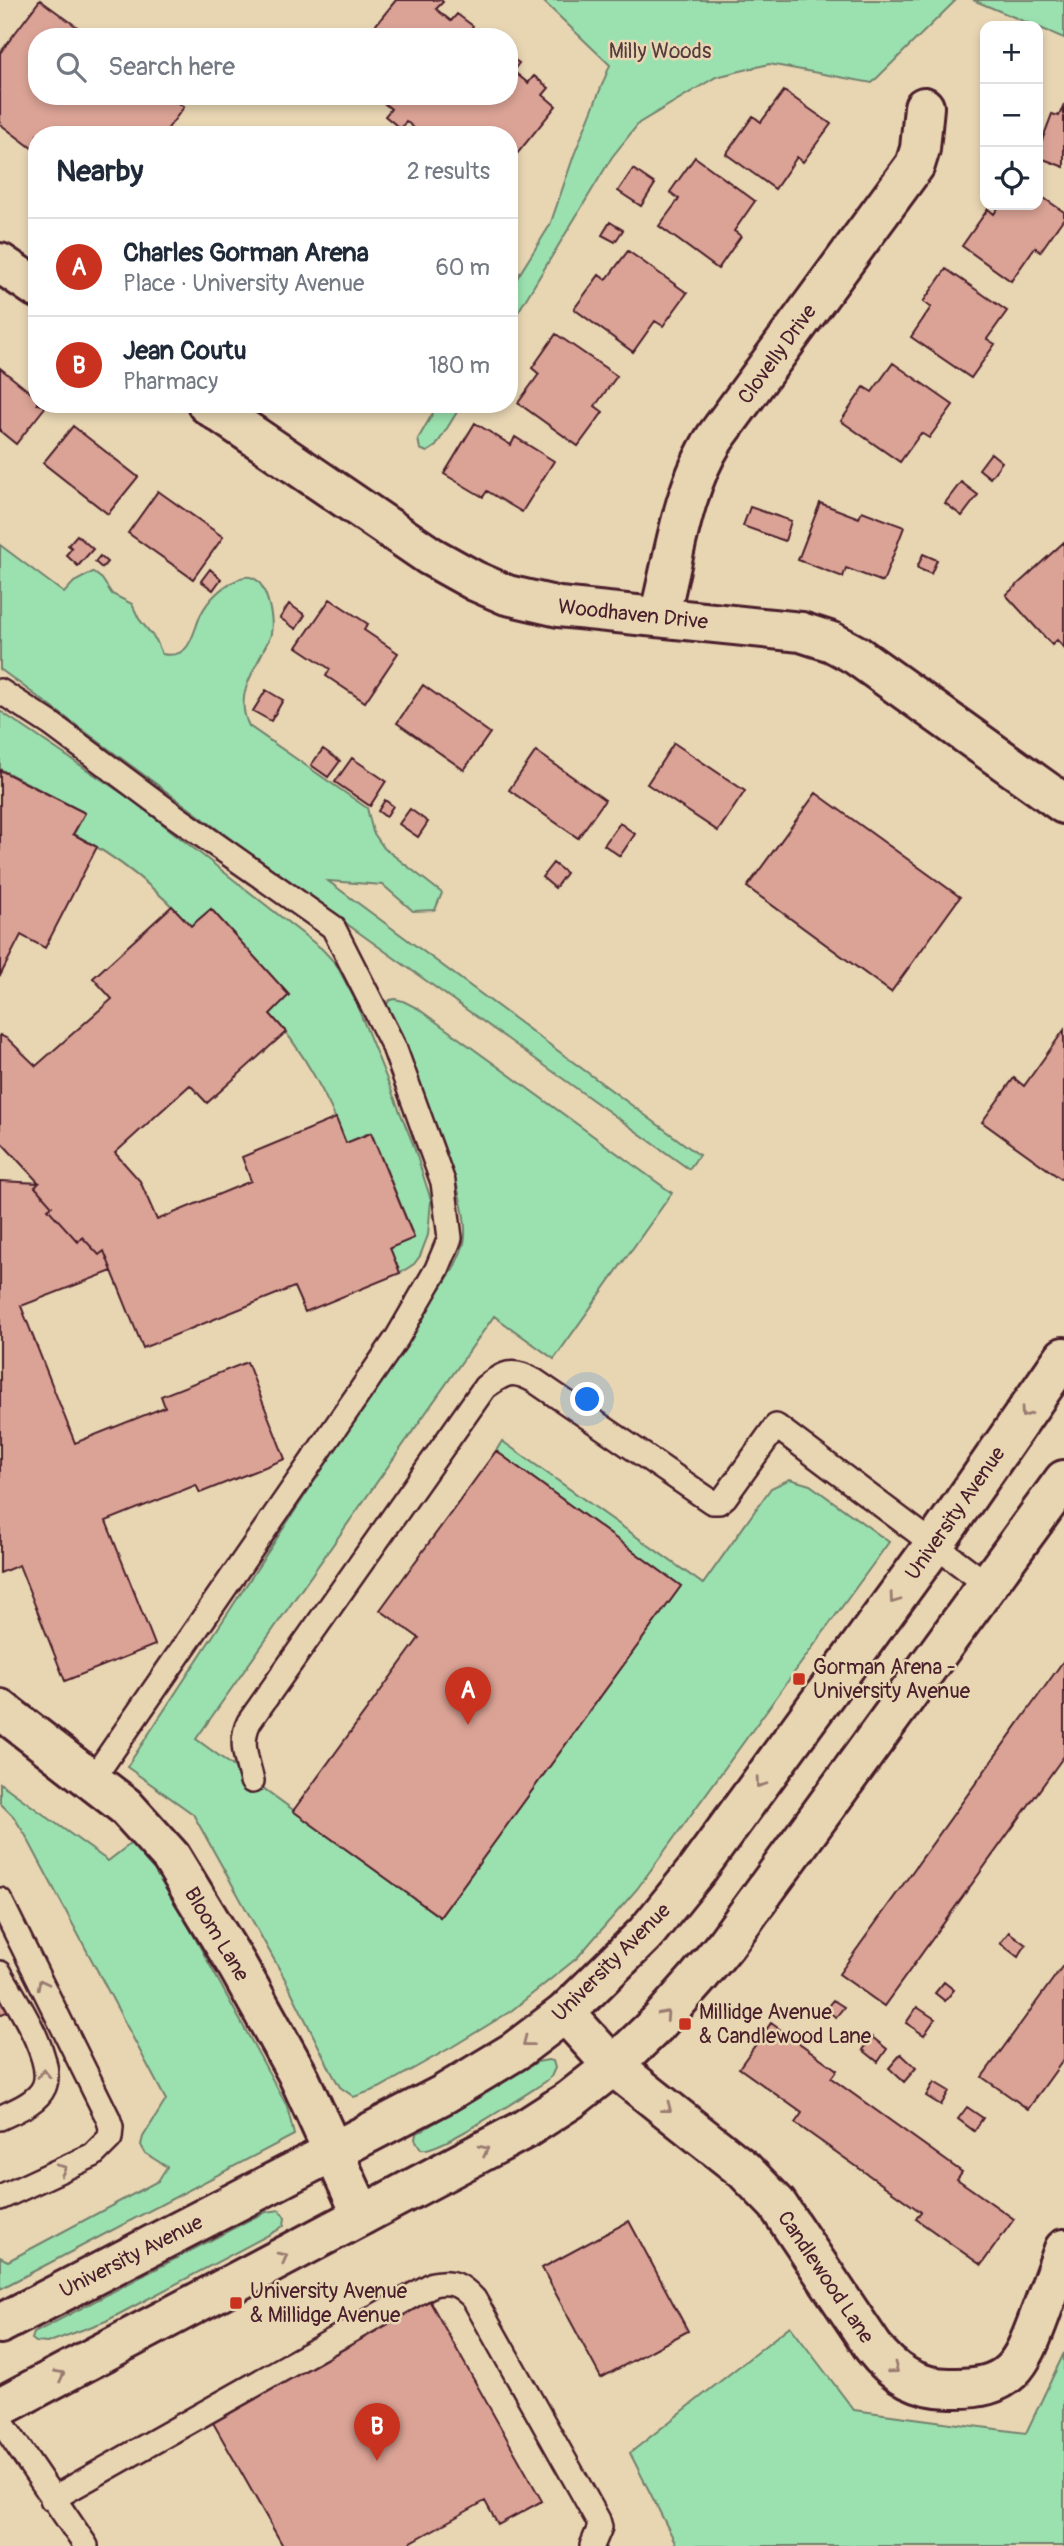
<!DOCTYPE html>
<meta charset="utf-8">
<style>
:root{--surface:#fff;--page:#f2f2f3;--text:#1f2937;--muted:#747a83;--line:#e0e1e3;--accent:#c8321e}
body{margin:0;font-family:Pangolin,sans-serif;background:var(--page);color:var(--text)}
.controls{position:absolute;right:21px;top:21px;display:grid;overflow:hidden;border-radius:14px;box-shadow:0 4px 10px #0003}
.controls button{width:63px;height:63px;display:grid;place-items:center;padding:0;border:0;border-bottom:2px solid var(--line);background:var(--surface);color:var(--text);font:35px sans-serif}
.you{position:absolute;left:588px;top:1400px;width:24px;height:24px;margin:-18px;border:5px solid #fff;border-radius:50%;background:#1a73e8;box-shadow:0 0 0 10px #1a73e833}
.badge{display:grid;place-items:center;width:46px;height:46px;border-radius:50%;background:var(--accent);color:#fff;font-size:23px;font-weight:700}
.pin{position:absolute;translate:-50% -58px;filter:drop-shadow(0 2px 4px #0008)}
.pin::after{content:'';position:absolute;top:37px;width:24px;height:21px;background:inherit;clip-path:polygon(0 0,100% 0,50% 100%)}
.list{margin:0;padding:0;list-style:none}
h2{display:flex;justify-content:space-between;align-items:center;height:91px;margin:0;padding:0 28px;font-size:30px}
h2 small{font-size:23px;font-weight:400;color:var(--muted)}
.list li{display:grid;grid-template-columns:46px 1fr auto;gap:21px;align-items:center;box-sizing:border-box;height:98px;padding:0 28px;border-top:2px solid var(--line)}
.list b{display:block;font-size:26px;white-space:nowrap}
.list p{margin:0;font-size:23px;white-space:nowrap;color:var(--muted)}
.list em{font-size:23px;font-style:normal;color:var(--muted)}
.icon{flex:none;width:38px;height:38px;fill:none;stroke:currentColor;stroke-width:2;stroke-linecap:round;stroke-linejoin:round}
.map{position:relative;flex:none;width:1064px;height:2546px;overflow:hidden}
.search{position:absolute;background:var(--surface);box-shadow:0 4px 10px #0003;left:28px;top:28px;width:490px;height:77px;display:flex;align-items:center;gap:18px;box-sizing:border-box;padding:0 24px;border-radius:28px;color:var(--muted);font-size:26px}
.panel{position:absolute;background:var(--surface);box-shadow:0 4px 10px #0003;left:28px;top:126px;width:490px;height:287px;border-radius:28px}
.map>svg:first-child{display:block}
</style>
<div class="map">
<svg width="1064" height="2546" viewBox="0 0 1064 2546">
<rect width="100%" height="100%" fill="#e8d6b3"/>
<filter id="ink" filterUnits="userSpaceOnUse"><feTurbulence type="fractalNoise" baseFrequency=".0143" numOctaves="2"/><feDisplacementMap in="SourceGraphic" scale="14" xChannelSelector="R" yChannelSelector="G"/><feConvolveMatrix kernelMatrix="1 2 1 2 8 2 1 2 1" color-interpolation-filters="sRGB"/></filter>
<g filter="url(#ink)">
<!-- green -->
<path fill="#9be1af" stroke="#72806d" stroke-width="2" d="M542 0H956L872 83 769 64 716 77 639 123 612 157 509 327V291L550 225 574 155 610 65Z
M973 0H1064V38Z
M438 404H462L436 446 427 452 420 449 418 439Z
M0 545 64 593 74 582 93 572 102 579 112 594 132 604 139 619 156 640 162 654C191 660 192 634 201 614 208 600 221 587 235 581 241 578 244 576 250 577 266 579 274 618 271 633 271 637 267 643 265 647 253 674 234 696 249 726L367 808 373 832 384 848 442 893 435 910 413 911 383 885 328 881 699 1155 689 1169 319 904 0 669Z
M0 711 132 800 322 949 336 964 354 998 413 1144 431 1200 428 1235 420 1256 414 1264 400 1273 390 1248 414 1237 371 1132 346 1143C329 1100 302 1047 270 1014L289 995 211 909 191 926C158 890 117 857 74 834L85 813 0 769Z
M395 999 403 1001 417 1008 672 1193 554 1359 494 1316 196 1739 440 1917 681 1586 496 1451 502 1441 703 1584 771 1488 790 1479 810 1485 889 1542 637 1889 577 1958 511 2011 452 2047 379 2088 354 2097 340 2087 332 2073 286 1981 193 1814 127 1767 454 1268C457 1260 462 1251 464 1243 475 1199 406 1056 386 1010V1005L390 1000Z
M0 1783 108 1861 134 1841 147 1850 287 2106 294 2135 0 2289V2257L8 2261 158 2181 167 2167 145 2153 141 2145 143 2137 166 2100 26 1836 13 1816 0 1803Z
M548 2060 553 2061 555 2068 551 2077 545 2082C526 2094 437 2154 421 2149L415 2139 416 2134 537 2062Z
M280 2210 285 2218 284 2225 278 2230 106 2321 47 2343 36 2342 32 2339 34 2333 251 2219 266 2212Z
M790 2326 854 2410 1026 2433 1064 2353V2546H677L630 2453Z"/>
<!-- building -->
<path fill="#dba396" stroke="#4a1f2b" stroke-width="2" d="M40 0 91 37H37V96H169L184 107 163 135H37V152L0 124V53Z
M396 0H441L443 2 436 9 451 21 457 14 473 26 467 34 470 37H366Z
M509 56 519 63 513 71 528 83 534 76 549 88 543 95 556 106 517 154 514 152 509 158V135H422L406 121 401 129 385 116 391 109 375 96H509Z
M784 91 831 124 803 162 797 157 775 189 726 154 753 116 761 122Z
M1064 104V167L1038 157V151L1052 114 1059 116Z
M695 157 755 201 734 231 741 236 718 269 659 226 679 199 670 192Z
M633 169 655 184 641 206 618 191Z
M1038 194 1064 212V218L1040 252 1035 247 1011 281 962 246 988 209 994 214 1000 205H1038Z
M610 222 623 230 615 242 602 235Z
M628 251 687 293 663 326 655 321 633 352 574 309 599 275 606 280Z
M946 269 1007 311 987 339 995 344 971 378 911 337 931 307 923 302Z
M556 334 617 376 595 406 603 412 578 446 518 403 539 374 532 368Z
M893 363 953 405 929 438 921 433 900 462 841 421 864 387 872 392Z
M0 368 37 398V404L46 406 16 444 0 431Z
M475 423 511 445 515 437 554 461 522 512 487 491 483 497 444 474Z
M73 426 138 477 108 514 43 463Z
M991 453 1002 462 990 478 979 469Z
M961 482 978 495 962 516 945 503Z
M158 491 223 537 193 579 128 533Z
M820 503 859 518 862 511 904 527 883 582 846 568 843 577 798 560Z
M750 507 791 521 785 541 743 526Z
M77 535 93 549 78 566 66 555 72 548 68 545Z
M1064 542V648L1057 640 1052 645 1006 595Z
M923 554 937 560 931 574 917 568Z
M100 556 107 562 102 568 95 562Z
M210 569 221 579 213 590 201 581Z
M330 599 368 624 364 630 398 653 365 702 326 676 330 669 297 647Z
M289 604 305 615 296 629 280 618Z
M423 685 490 733 464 770 397 723Z
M266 690 283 700 271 721 253 711Z
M674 743 745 791 718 831 647 784Z
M323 749 340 761 328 777 311 765Z
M536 751 605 800 578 838 509 790Z
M352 758 386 781 370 806 335 782Z
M0 770 85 813 73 834 97 847 45 948 21 935 0 976Z
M816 793 960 897 891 992 747 887Z
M385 800 393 806 386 817 378 811Z
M410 809 428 822 418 837 399 824Z
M620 823 635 834 620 856 604 845Z
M553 863 566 873 555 888 542 877Z
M172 906 191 926 211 909 289 995 270 1014 286 1032 207 1103 190 1085 115 1153 140 1181 157 1220 251 1181 242 1157 336 1118 346 1143 371 1133 414 1238 390 1248 400 1273 305 1312 294 1287 143 1348 104 1251 99 1255 82 1237 78 1242 48 1209 52 1206 35 1187 39 1183 0 1141V1035L8 1039 36 1066 112 999 93 978Z
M1064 1030V1181L982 1122 1014 1078 1024 1086Z
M0 1181 39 1183 35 1187 52 1206 48 1209 78 1242 82 1237 99 1255 104 1251 112 1271 21 1306 75 1443 165 1407 161 1396 247 1362 285 1459 200 1493 196 1485 106 1521 155 1645 65 1681 19 1565 0 1573Z
M496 1451 681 1586 440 1917 293 1811 419 1638 380 1610Z
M1064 1660V1756L884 2006 839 1974Z
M1009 1932 1026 1945 1018 1957 1000 1943Z
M1064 1964V2059L1028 2109 982 2077Z
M944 1982 954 1990 945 2001 935 1993Z
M0 1996 8 2011 0 2015Z
M833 2000 844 2007 836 2017 825 2010Z
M917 2007 935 2019 924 2035 906 2023Z
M771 2023 837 2070 831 2078 962 2172 957 2179 1014 2219 981 2265 916 2219 921 2212 795 2123 802 2113 739 2068Z
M872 2037 887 2049 878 2062 863 2050Z
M901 2054 916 2068 904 2082 889 2068Z
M934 2082 949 2091 941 2105 926 2096Z
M967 2107 983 2118 974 2131 958 2119Z
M629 2221 688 2331 601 2378 542 2268Z
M429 2300 542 2501 498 2525 485 2501 404 2546H283L212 2421Z"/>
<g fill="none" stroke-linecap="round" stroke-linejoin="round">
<defs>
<path id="service" d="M0 691 51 724 172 814 333 927 394 1047 443 1182 450 1238 437 1269 397 1338 92 1780
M252 1781C247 1760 239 1742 249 1722L485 1387C504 1373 512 1368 535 1381L712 1502H719L725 1497 776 1426 988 1585
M0 1900 108 2118 111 2127 110 2138 93 2155 0 2198
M0 1973C14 1998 56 2060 44 2087 37 2103 14 2111 0 2118
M0 2420 86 2546
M52 2499 433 2284C452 2280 461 2285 474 2299L598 2520 600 2527 592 2546"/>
<path id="minor" d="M0 263 37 288
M207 404 430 556 475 581 507 595 559 607 801 632 832 642 856 655 1064 804
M659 617C674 559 682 489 715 438L915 165 920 149 924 107
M0 1709 125 1806 171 1857 238 1967 297 2073 362 2215
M565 2013 613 2066 744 2170 777 2204 873 2347C893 2373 917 2388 950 2388 1011 2390 1021 2366 1040 2315 1048 2293 1056 2271 1064 2249"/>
<path id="secondary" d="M0 2324 444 2094 515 2051 565 2013 646 1933 697 1870 934 1545 1064 1357
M0 2407 525 2129 570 2100 613 2066 658 2023 697 1979 725 1945 1064 1480"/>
</defs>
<!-- service casing -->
<use href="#service" stroke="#4a1f2b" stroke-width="28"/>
<!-- minor casing -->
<use href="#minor" stroke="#4a1f2b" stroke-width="44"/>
<!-- secondary casing -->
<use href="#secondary" stroke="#4a1f2b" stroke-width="44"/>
<!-- service -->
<use href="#service" stroke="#e8d6b3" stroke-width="23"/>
<!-- minor -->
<use href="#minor" stroke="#e8d6b3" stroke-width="38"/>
<!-- secondary -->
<use href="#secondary" stroke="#e8d6b3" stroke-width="38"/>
</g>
<!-- one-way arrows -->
<defs><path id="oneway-chevron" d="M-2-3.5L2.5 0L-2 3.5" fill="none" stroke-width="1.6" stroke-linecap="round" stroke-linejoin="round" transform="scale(1.75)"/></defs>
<g stroke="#997a6f">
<use href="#oneway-chevron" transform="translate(1025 1413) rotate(125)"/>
<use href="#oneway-chevron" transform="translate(894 1599) rotate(126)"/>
<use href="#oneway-chevron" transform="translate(760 1783) rotate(126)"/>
<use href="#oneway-chevron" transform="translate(42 1984) rotate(-117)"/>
<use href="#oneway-chevron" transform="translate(665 2015) rotate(-48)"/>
<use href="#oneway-chevron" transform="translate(527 2042) rotate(142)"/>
<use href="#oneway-chevron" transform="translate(44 2074) rotate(-90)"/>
<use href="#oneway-chevron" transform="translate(667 2108) rotate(38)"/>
<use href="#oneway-chevron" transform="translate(484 2150) rotate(-27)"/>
<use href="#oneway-chevron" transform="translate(62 2169) rotate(-25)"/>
<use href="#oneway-chevron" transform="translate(283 2257) rotate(-28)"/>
<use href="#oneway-chevron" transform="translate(894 2369) rotate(37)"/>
<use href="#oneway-chevron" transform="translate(60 2375) rotate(-28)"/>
</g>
</g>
<!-- markers -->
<g fill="#c8321e" stroke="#e8d6b3" stroke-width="2.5">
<rect x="792" y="1672" width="14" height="14" rx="3.5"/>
<rect x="678" y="2017" width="14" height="14" rx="3.5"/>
<rect x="229" y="2296" width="14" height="14" rx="3.5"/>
</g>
<g text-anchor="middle" stroke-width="5" stroke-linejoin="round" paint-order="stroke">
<!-- park labels -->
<g font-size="21" fill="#563c3f" stroke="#e8d6b3">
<text x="660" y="58">Milly Woods</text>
</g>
<!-- street labels -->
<g font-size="21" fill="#4a1f2b" stroke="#e8d6b3">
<text transform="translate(777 354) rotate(-54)" y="7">Clovelly Drive</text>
<text transform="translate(633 614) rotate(6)" y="7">Woodhaven Drive</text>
<text transform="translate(955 1513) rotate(-55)" y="7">University Avenue</text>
<text transform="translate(217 1934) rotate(59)" y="7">Bloom Lane</text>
<text transform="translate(611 1962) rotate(-45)" y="7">University Avenue</text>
<text transform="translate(131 2256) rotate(-27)" y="7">University Avenue</text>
<text transform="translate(826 2277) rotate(56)" y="7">Candlewood Lane</text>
</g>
<!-- poi labels -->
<g font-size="21" fill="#4a1f2b" stroke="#e8d6b3" text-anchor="start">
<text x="813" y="1674">Gorman Arena -<tspan x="813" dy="24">University Avenue</tspan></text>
<text x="699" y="2019">Millidge Avenue<tspan x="699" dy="24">&amp; Candlewood Lane</tspan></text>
<text x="250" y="2298">University Avenue<tspan x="250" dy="24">&amp; Millidge Avenue</tspan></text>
</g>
</g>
</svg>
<div class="controls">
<button>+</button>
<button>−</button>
<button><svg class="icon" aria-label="locate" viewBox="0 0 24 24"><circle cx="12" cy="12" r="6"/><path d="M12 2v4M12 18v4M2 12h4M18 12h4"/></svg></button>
</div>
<div class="you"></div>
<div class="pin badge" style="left:468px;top:1725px">A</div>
<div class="pin badge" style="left:377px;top:2461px">B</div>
<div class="search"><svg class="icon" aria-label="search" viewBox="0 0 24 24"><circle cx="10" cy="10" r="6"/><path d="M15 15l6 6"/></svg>Search here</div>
<section class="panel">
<h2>Nearby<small>2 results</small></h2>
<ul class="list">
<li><span class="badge">A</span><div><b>Charles Gorman Arena</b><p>Place · University Avenue</p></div><em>60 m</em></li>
<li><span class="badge">B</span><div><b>Jean Coutu</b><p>Pharmacy</p></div><em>180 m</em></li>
</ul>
</section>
</div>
